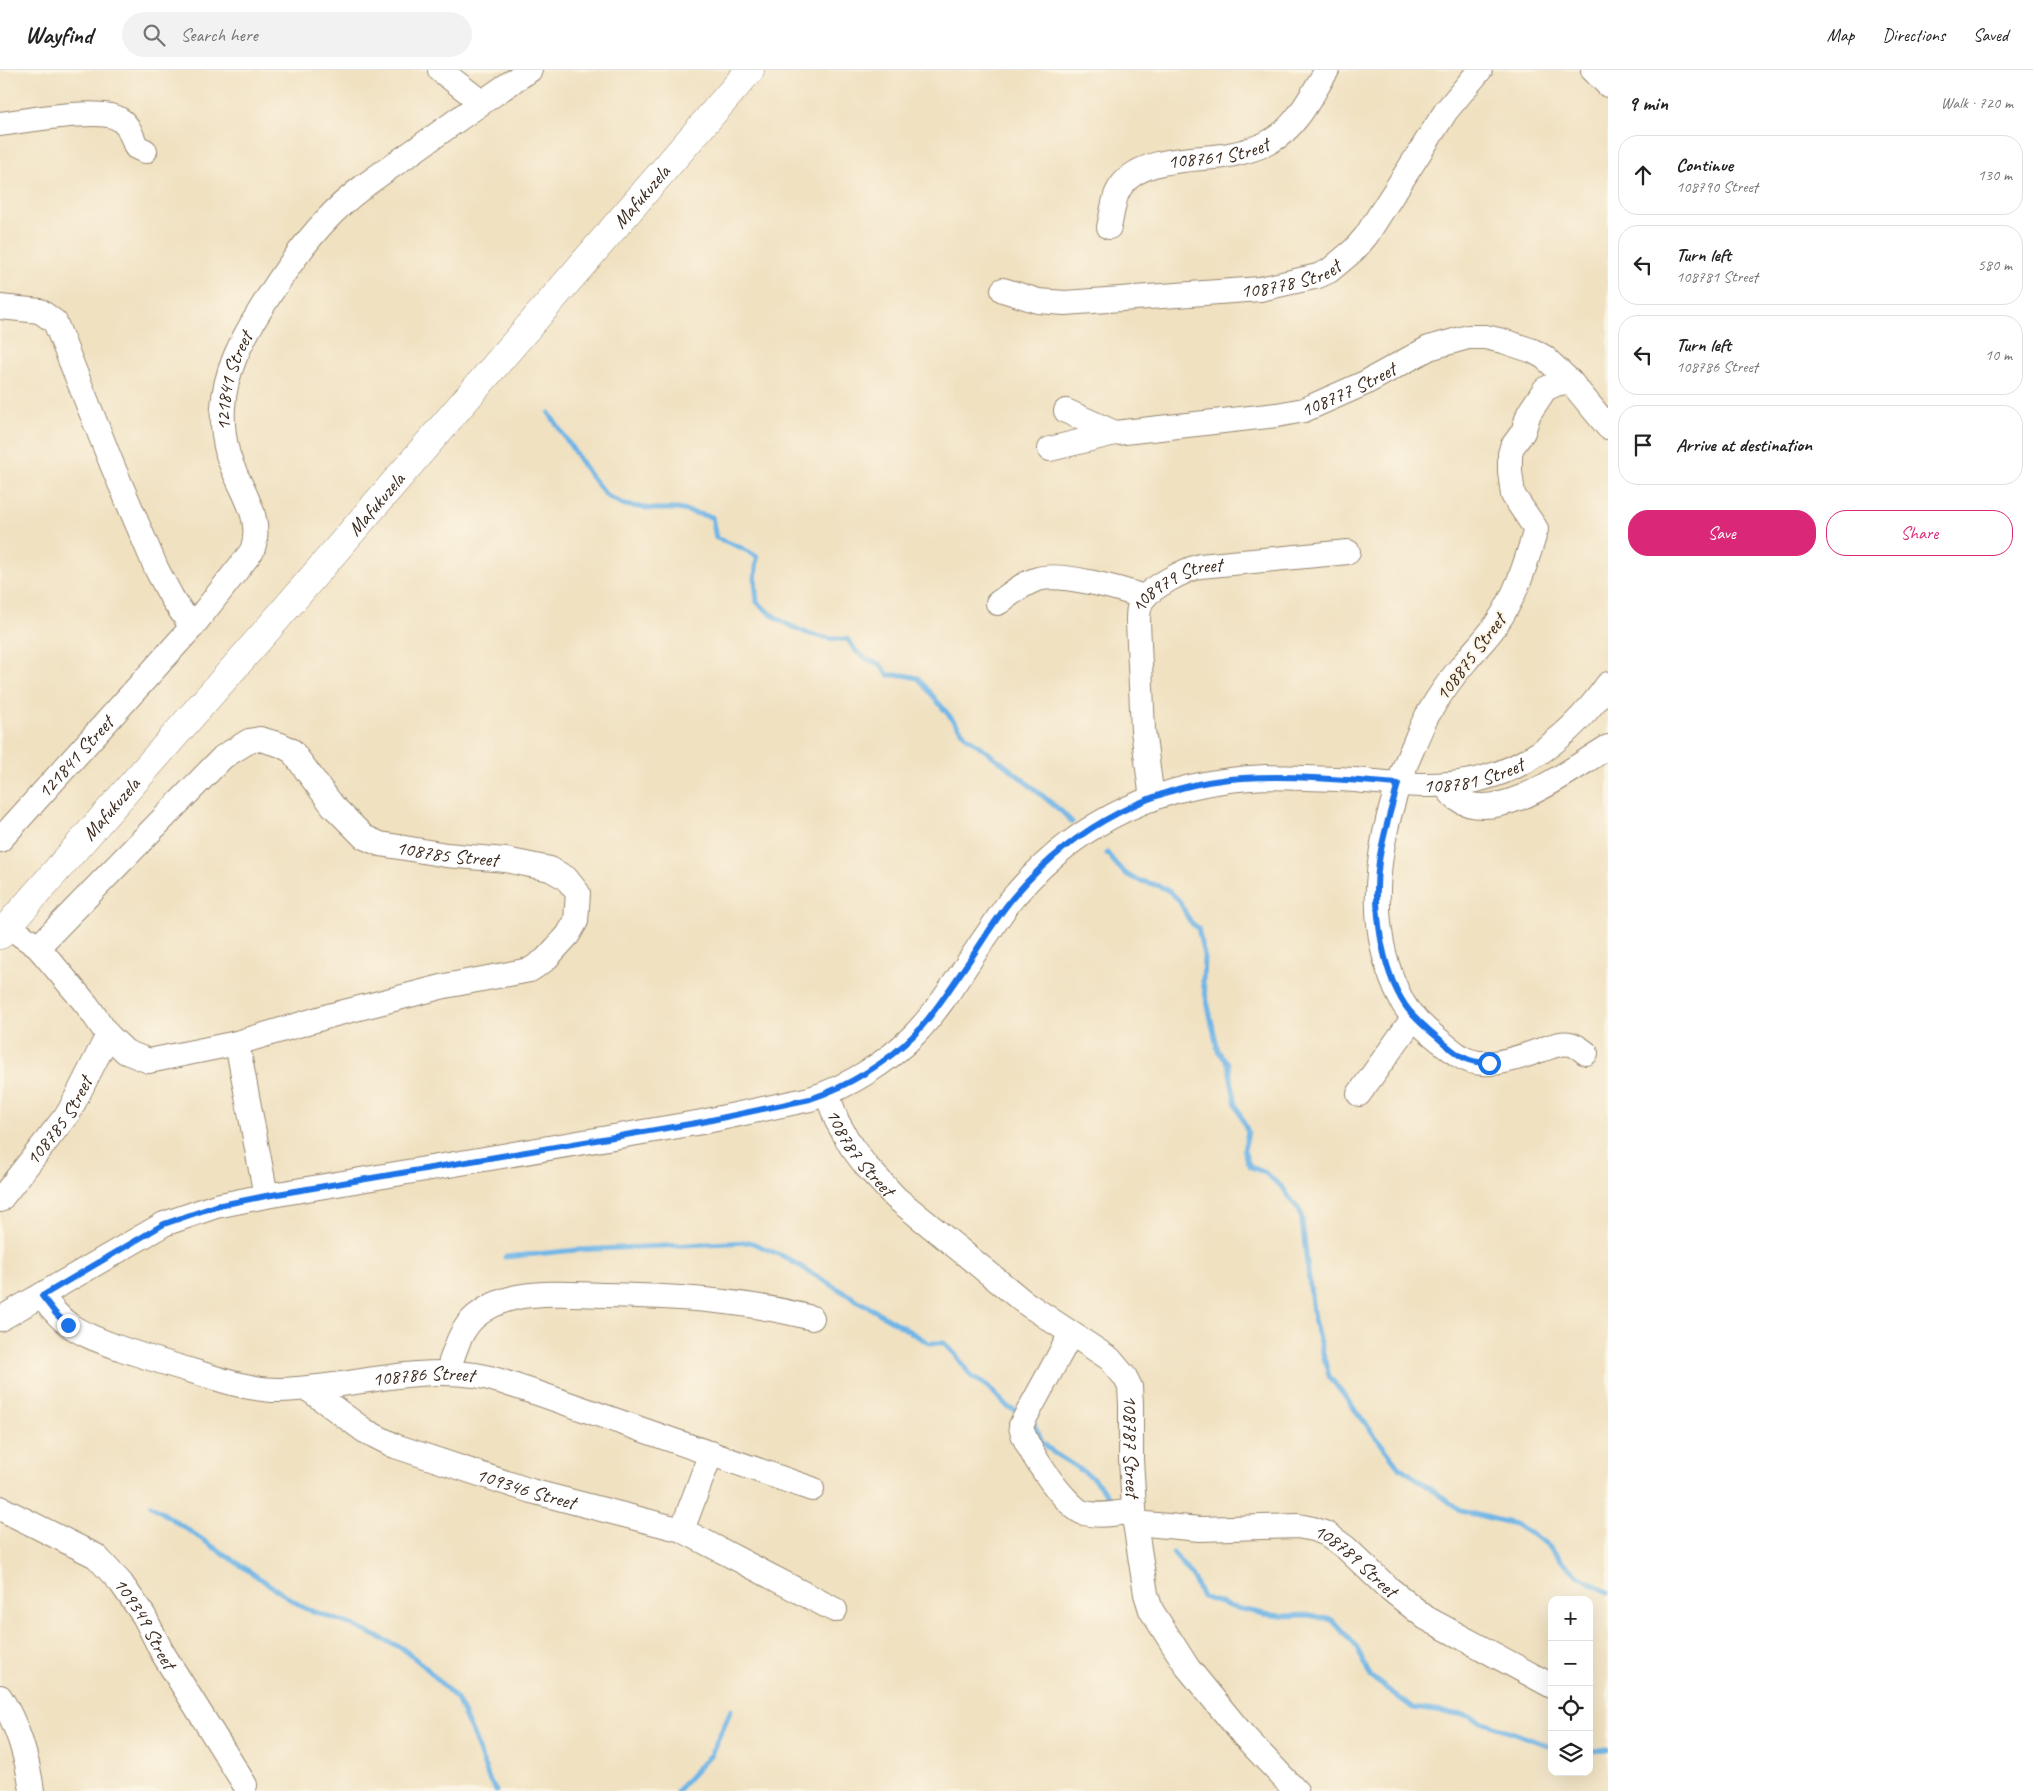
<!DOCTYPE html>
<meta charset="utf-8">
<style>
:root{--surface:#fff;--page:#f2f2f2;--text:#222;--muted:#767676;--line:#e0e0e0;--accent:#db2777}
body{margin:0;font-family:Caveat,sans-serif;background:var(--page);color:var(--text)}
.controls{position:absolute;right:15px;bottom:15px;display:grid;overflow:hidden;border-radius:10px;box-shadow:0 5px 20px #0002}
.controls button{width:45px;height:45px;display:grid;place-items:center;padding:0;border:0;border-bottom:1px solid var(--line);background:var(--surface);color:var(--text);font:25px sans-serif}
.stop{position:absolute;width:15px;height:15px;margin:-11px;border:4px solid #1a73e8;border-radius:50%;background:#fff}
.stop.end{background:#1a73e8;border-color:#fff;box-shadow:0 1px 5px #0008}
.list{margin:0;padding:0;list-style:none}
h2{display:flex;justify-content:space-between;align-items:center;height:65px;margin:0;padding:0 20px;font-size:21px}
h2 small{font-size:16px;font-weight:400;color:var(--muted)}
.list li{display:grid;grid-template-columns:32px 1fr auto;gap:15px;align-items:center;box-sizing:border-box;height:80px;margin:0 10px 10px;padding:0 10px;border:1px solid var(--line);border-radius:20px}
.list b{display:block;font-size:19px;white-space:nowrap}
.list p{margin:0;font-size:16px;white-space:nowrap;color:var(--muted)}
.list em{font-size:16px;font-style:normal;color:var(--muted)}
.actions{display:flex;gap:10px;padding:15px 20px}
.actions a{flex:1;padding:11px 0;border:1px solid var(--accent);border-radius:20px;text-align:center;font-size:18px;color:var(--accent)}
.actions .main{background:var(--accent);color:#fff}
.icon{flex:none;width:28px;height:28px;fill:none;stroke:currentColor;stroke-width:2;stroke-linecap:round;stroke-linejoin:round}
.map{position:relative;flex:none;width:1608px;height:1721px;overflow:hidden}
header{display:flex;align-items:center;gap:30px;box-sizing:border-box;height:70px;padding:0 25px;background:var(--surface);border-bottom:1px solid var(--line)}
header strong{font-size:24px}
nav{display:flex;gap:28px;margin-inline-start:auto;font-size:18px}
.search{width:350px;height:45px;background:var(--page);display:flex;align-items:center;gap:12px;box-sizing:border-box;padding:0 18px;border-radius:28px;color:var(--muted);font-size:19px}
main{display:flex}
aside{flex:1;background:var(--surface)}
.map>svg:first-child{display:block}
</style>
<header>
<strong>Wayfind</strong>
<div class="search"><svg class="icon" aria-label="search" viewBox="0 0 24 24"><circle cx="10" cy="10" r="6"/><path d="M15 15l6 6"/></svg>Search here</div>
<nav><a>Map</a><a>Directions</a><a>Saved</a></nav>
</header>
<main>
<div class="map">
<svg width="1608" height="1721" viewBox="0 0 1608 1721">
<rect width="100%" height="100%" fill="#fcf5e5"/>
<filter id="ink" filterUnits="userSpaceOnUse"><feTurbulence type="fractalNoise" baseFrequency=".02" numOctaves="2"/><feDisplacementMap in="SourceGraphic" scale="10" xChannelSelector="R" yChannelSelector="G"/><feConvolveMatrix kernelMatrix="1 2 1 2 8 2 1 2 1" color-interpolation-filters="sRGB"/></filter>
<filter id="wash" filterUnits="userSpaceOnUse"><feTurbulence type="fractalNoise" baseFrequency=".0096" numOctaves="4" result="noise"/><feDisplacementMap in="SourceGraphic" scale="20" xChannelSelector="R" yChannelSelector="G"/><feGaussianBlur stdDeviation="1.12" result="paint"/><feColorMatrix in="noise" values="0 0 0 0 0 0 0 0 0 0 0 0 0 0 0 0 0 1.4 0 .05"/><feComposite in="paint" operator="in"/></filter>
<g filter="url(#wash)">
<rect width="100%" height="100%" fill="#f0e1c1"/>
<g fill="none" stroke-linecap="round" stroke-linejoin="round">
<!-- stream -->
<path stroke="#70b5e6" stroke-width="5" d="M549 343 589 404 607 426 625 435 652 439H678L712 447 716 468C731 473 745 478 757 487L755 510 757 532C779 554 815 571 847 569L857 582 868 590 880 594 888 605H904L918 608 967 667 1010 699 1061 741 1072 752
M1107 783C1115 793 1123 804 1135 809 1152 815 1166 814 1179 831 1187 842 1185 850 1198 858L1204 885 1203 913 1218 981 1228 993 1236 1035 1248 1062 1244 1080 1247 1091 1251 1097 1264 1102 1283 1118 1301 1143 1314 1250 1329 1306 1399 1397 1432 1419 1461 1441 1515 1454 1545 1473 1578 1506 1608 1522
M505 1187 577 1180 750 1172 783 1186 929 1273H944L955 1284 972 1307 987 1316 1009 1338 1021 1342
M1032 1349 1042 1372 1054 1383 1092 1407 1111 1429
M151 1435 304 1538 352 1555 402 1578 424 1596 457 1629 474 1667 489 1709 496 1721
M1173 1483 1192 1506 1202 1527 1232 1537 1264 1544 1282 1546 1309 1545 1332 1550 1356 1576 1371 1607 1413 1638 1465 1645 1552 1677
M1589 1682 1608 1680
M677 1721 711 1684 731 1640"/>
</g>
</g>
<g filter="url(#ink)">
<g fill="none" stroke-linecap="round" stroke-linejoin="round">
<defs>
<g id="minor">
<path d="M440 0 481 32"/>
<path d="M1593 0 1608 15"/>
<path d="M0 54C23 51 101 37 119 49 129 55 132 66 136 77L145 81"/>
<path id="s1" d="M1109 157C1112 146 1113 133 1117 123 1134 87 1191 90 1224 86 1240 83 1257 79 1271 71 1297 57 1312 24 1327 0"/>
<path id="s2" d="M1003 220 1038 231 1065 233 1260 219 1318 206 1329 201 1354 180 1366 166 1446 41 1480 0"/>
<path d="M0 237 40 241 55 252 113 397 157 500 172 528 192 557"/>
<path d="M1570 311 1556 314 1545 319 1529 343 1523 362 1512 377 1510 384V401L1513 425 1536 459C1526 493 1516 527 1495 556 1487 568 1475 579 1466 591 1451 608 1438 627 1427 646 1419 661 1414 676 1407 691 1377 768 1362 857 1403 933 1413 951 1441 972 1458 985 1482 1002 1515 989 1541 980 1550 977 1561 972 1570 974 1576 975 1581 979 1586 983"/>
<path d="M1066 341 1115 363"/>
<path id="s3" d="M1050 379 1115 363 1277 345 1304 340 1365 313 1429 278 1468 267H1485L1503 271 1533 281 1544 287 1570 311 1608 357"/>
<path d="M998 533C1011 524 1023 513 1038 509 1061 502 1121 519 1144 527"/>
<path d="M1444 714C1448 719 1452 726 1457 729 1499 756 1571 699 1608 677"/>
<path id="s4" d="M1152 729 1143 660 1138 552C1138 544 1138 536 1143 529 1152 517 1185 500 1200 496L1348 482"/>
<path id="s5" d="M0 770 192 557 252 481C265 446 238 418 228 385 224 370 222 352 223 337 225 302 241 271 259 242 279 209 301 176 328 148 354 120 387 100 418 78 455 52 491 25 530 0"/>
<path d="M8 856 38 877 87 935 108 965 126 982 149 991 237 973"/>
<path id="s6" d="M38 877 223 687 249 671 260 669 281 675 292 681 333 736 364 767 380 774 399 777 446 785 506 790 550 799 566 808 578 823 576 851 568 865 545 890 530 900 445 916 332 945 237 973 266 1126"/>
<path id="s7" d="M827 1024 837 1051 851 1076 866 1096 896 1128 1024 1232 1110 1289 1125 1307 1130 1317 1131 1334V1390L1135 1453 1146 1524 1151 1540 1188 1598 1243 1665 1296 1721"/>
<path d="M1359 1024 1414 947"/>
<path id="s8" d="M0 1130 69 1042 108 965"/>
<path id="s9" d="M42 1226C50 1236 57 1246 68 1254 84 1266 104 1272 122 1279 149 1288 175 1296 202 1304 227 1312 253 1320 279 1320 345 1319 409 1296 475 1305 496 1308 516 1317 537 1323L812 1419"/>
<path id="s10" d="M0 1249 164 1154 216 1136 266 1126 702 1052 810 1029C848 1017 888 992 915 964 942 936 962 901 984 869 995 854 1004 837 1017 823 1082 747 1167 711 1266 707 1295 708 1324 708 1354 710 1378 712 1402 715 1426 715 1506 716 1563 677 1608 614"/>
<path d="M1071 1264 1021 1355C1022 1374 1066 1438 1084 1443 1100 1447 1118 1443 1134 1441"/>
<path d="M447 1303C454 1284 459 1260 476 1246 487 1237 503 1230 517 1227 544 1222 573 1224 601 1225 671 1226 744 1230 812 1248"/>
<path id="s11" d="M308 1319 365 1361 395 1376 531 1421 682 1460 711 1383"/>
<path id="s12" d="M0 1438 96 1486 121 1513 144 1546 162 1582 245 1715"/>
<path id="s13" d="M1135 1453 1200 1459 1298 1456 1313 1459 1327 1464 1346 1478 1386 1516 1426 1548 1552 1616"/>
<path d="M682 1460 835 1540"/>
<path d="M0 1627C17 1653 28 1690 32 1721"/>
</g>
<g id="major">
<path id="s14" d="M0 865 268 559 750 0"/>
</g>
</defs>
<!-- minor casing -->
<use href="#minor" stroke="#968670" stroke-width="26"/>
<!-- major casing -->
<use href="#major" stroke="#968670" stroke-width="29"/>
<!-- minor -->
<use href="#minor" stroke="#fff" stroke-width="24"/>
<!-- major -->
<use href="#major" stroke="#fff" stroke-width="28"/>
</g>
</g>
<g fill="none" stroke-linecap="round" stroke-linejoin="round" filter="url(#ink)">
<!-- route -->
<path stroke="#1a73e8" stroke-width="6" d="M68 1255 56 1244 42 1226 164 1154 216 1136 266 1126 702 1052 810 1029C847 1017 888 992 915 964 935 943 950 918 967 894 983 871 998 844 1017 823 1074 757 1156 713 1243 708 1295 705 1347 710 1398 714 1391 739 1383 765 1379 791 1373 835 1380 897 1405 935 1413 947 1425 957 1437 967 1454 982 1464 993 1489 993"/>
</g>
<g text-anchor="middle" stroke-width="4" stroke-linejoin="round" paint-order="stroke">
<!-- street labels -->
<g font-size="20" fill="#3b2a1e" stroke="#fcf5e5">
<text dy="7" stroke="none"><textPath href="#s1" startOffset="148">108761 Street</textPath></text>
<text dy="7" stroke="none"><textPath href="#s14" startOffset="978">Mafukuzela</textPath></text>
<text dy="7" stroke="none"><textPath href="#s2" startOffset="291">108778 Street</textPath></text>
<text dy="7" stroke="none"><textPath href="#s5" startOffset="561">121841 Street</textPath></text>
<text dy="7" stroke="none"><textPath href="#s3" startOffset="306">108777 Street</textPath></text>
<text dy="7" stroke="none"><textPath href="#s14" startOffset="572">Mafukuzela</textPath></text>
<text dy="7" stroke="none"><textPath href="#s4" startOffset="239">108979 Street</textPath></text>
<text transform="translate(1470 587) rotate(-53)" y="7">108875 Street</text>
<text dy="7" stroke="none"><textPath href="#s5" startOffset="112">121841 Street</textPath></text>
<text dy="7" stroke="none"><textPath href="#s10" startOffset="1639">108781 Street</textPath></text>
<text dy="7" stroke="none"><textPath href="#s14" startOffset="168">Mafukuzela</textPath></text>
<text dy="7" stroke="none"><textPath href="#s6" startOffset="539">108785 Street</textPath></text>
<text dy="7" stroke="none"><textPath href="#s8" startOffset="99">108785 Street</textPath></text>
<text dy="7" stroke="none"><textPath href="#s7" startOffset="68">108787 Street</textPath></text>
<text dy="7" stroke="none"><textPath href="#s9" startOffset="406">108786 Street</textPath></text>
<text dy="7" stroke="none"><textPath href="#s7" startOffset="488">108787 Street</textPath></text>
<text dy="7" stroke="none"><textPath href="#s11" startOffset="242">109346 Street</textPath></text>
<text dy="7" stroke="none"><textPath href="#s13" startOffset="232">108789 Street</textPath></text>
<text dy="7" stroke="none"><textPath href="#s12" startOffset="191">109349 Street</textPath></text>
</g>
</g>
</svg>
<div class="controls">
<button>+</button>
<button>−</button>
<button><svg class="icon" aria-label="locate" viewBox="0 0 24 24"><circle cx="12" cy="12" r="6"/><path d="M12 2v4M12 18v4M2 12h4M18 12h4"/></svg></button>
<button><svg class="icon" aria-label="layers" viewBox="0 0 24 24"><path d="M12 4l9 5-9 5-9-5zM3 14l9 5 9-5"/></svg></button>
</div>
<div class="stop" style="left:1489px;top:993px"></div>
<div class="stop end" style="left:68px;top:1255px"></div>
</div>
<aside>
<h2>9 min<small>Walk · 720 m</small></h2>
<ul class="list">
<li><svg class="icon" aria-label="ahead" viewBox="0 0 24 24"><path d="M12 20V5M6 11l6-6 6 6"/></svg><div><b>Continue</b><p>108790 Street</p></div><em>130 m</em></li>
<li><svg class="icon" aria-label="left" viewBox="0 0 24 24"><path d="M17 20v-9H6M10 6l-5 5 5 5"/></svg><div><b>Turn left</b><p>108781 Street</p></div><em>580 m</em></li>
<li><svg class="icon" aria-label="left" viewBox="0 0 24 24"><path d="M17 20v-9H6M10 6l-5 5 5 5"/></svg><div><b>Turn left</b><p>108786 Street</p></div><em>10 m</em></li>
<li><svg class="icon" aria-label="arrive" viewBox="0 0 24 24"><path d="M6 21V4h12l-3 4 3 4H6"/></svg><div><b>Arrive at destination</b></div></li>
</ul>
<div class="actions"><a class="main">Save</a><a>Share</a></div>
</aside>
</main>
